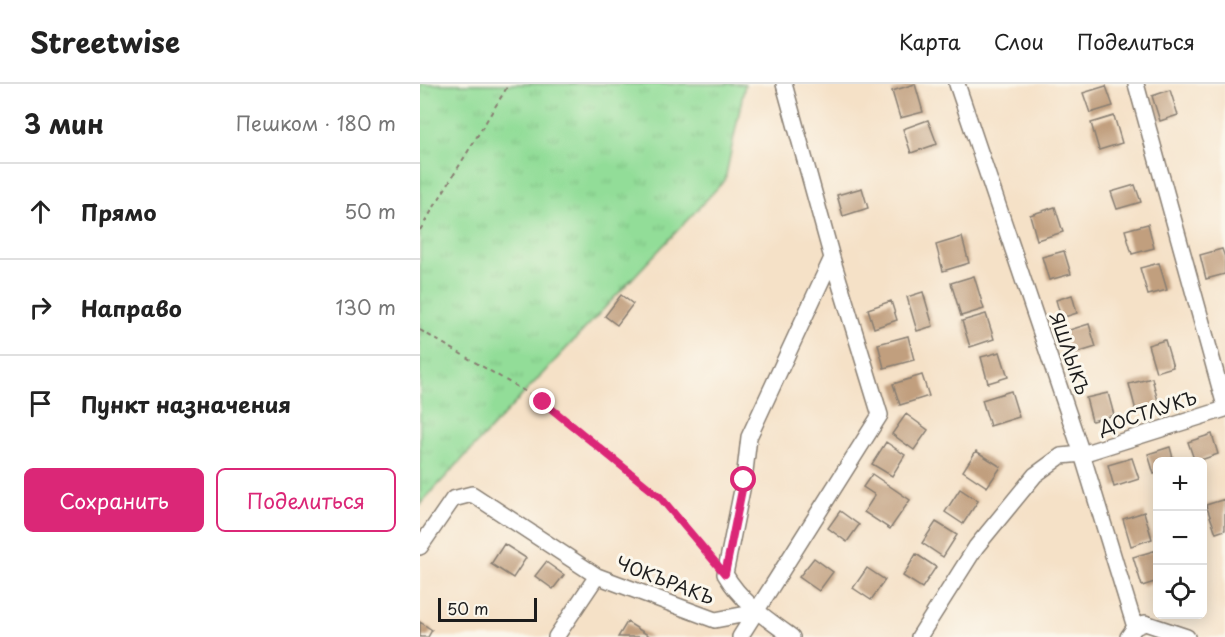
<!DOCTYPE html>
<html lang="ru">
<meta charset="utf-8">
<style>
:root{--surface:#fff;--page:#f6f6f6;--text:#222;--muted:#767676;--line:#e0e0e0;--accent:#db2777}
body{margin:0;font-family:"Playpen Sans",sans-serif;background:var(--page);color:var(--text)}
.controls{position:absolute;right:18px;bottom:18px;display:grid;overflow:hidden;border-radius:9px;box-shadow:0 3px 15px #0003}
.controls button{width:54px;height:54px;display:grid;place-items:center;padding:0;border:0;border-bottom:2px solid var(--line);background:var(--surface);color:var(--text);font:30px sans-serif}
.scale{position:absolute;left:18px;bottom:15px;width:99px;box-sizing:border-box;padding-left:6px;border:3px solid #1c1c1c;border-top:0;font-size:16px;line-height:21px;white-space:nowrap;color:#1c1c1c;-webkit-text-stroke:4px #fbf7ec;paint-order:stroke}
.stop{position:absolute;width:18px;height:18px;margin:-14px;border:4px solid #db2777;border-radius:50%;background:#fff}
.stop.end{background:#db2777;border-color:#fff;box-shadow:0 2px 6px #0008}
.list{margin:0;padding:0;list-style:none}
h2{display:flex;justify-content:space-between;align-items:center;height:78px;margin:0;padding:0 24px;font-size:26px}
h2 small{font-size:20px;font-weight:400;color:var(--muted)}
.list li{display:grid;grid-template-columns:39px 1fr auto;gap:18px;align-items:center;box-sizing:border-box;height:96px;padding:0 24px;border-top:2px solid var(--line)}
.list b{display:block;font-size:22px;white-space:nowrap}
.list em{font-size:20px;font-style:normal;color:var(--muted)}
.actions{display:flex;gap:12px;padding:18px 24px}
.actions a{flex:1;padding:14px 0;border:2px solid var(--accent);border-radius:9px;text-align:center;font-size:21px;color:var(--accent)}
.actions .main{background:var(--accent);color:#fff}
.icon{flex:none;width:33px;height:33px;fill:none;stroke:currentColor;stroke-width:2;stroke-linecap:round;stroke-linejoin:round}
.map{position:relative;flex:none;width:805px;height:553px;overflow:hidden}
header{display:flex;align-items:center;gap:36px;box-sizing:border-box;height:84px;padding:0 30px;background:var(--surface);border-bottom:2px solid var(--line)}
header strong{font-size:28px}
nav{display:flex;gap:33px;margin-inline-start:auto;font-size:21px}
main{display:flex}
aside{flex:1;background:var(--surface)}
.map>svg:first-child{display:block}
</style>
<header>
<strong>Streetwise</strong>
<nav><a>Карта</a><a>Слои</a><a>Поделиться</a></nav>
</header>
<main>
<aside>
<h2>3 мин<small>Пешком · 180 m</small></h2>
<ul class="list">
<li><svg class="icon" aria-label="ahead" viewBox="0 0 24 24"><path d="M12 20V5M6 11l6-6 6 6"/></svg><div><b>Прямо</b></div><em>50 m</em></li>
<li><svg class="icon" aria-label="right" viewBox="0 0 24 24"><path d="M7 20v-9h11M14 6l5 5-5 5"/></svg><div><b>Направо</b></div><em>130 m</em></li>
<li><svg class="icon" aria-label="arrive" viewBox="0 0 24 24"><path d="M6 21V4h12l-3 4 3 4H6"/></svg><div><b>Пункт назначения</b></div></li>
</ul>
<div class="actions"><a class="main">Сохранить</a><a>Поделиться</a></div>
</aside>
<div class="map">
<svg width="805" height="553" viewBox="0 0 805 553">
<defs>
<pattern id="grass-tufts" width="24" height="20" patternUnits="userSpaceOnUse" patternTransform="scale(1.5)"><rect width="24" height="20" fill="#92dd98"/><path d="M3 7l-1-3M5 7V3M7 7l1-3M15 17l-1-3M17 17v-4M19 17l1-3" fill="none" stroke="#7dbd82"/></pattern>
</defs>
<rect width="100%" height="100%" fill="#fbf7ec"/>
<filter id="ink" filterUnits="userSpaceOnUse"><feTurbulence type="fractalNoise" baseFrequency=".0167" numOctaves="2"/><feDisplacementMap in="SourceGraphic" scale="12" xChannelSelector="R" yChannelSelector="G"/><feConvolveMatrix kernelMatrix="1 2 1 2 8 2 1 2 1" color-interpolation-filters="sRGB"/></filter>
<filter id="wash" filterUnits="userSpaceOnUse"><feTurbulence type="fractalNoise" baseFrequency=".008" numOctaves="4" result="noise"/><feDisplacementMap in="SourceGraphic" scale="24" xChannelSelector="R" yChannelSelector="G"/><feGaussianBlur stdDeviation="1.35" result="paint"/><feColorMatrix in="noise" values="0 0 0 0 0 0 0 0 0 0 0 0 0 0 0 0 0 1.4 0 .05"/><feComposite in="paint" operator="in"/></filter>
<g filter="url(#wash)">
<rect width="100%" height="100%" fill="#f5e1c7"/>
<!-- grass -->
<path fill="url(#grass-tufts)" stroke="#577c5a" stroke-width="1.5" d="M0 0H325L305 96 0 420Z"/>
<g id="blocks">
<!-- building -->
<path fill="#c19f7e" d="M495 0 503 28 480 34 472 7Z
M686 2 693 22 670 29 663 9Z
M750 6 758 31 740 37 732 12Z
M694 32 702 59 679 66 671 39Z
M508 36 517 60 491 69 483 45Z
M715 101 721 118 697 125 691 108Z
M442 104 448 124 423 132 417 111Z
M635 123 643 148 617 156 610 131Z
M728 140 734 164 712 170 705 146Z
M542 153 549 179 523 187 516 161Z
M802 165 805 173V190L786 195 780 171Z
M644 167 651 190 629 196 622 173Z
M739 179 747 206 728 211 720 184Z
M554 192 564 225 541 232 531 199Z
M503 208 513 242 497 247 487 213Z
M201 211 213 220 197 241 185 232Z
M652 211 657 229 641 234 636 216Z
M471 217 477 236 454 244 448 225Z
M566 230 574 255 550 263 542 237Z
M669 240 676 263 650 271 643 248Z
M488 252 494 276 464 284 458 260Z
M745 256 753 283 736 288 728 261Z
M580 268 588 293 568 299 561 273Z
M502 291 509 312 480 321 473 300Z
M732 294 739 321 716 327 709 300Z
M591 307 599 333 570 342 562 316Z
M688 309 694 331 672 337 666 314Z
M486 330 508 346 494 366 472 350Z
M792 350 798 370 775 378 768 358Z
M466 358 485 371 472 392 452 380Z
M750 363 754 378H738V389L734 390 728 370Z
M556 367 581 383 567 403 543 387Z
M712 374 719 395 694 403 688 381Z
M452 390 490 416 470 445 444 428 455 411 443 403Z
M540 405 558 417 543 440 525 428Z
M805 415V446L796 449 786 421Z
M420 427 439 441 427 458 408 444Z
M724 428 732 455 711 462 703 435Z
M516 438 537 451 523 473 502 459Z
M84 460 106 474 93 494 71 480Z
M737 466 738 497 722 502 713 473Z
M496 470 516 483 502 504 483 492Z
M394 474 413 488 399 507 379 493Z
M126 478 144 491 133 505 115 492Z
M447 484 465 496 451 516 433 504Z
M0 538 12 546 8 553H0Z
M207 538 231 553H198Z"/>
</g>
</g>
<g filter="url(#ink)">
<use href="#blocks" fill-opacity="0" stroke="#887e72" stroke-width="1.5"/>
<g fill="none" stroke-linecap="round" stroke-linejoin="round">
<defs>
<path id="minor" d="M364 0 412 174 329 353 324 396 305 490C321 518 347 535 372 553
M537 0 662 370 715 543 708 553
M716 0 805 322
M0 463 33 415 52 410 177 492
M715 543 725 539 767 553
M136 553 177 492 295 536 337 528
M320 553 460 331 412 174
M499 553 556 463 615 391 641 372 662 370 805 325"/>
</defs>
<!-- minor casing -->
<use href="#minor" stroke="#887e72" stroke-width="18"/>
<!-- path -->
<path stroke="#887e72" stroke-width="2" stroke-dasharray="4.5 4.5" stroke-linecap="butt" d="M0 146 89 0
M0 246 123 318 240 413 293 476"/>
<!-- minor -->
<use href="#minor" stroke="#fff" stroke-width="15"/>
</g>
</g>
<g fill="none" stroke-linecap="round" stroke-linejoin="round" filter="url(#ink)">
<!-- route -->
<path stroke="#db2777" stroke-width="8" d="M123 318 240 413 305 490 324 396"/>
</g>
<g text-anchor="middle" stroke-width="6" stroke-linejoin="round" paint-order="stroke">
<!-- street labels -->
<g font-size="18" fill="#1c1c1c" stroke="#fbf7ec">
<text transform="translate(649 270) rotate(71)" y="6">ЯШЛЫКЪ</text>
<text transform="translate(728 329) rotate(-18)" y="6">ДОСТЛУКЪ</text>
<text transform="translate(245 497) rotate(21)" y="6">ЧОКЪРАКЪ</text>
</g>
</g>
</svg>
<div class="controls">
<button>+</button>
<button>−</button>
<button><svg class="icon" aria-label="locate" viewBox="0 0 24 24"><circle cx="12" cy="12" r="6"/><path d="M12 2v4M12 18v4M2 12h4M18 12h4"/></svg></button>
</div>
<div class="scale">50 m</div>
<div class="stop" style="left:324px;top:396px"></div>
<div class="stop end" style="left:123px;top:318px"></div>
</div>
</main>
